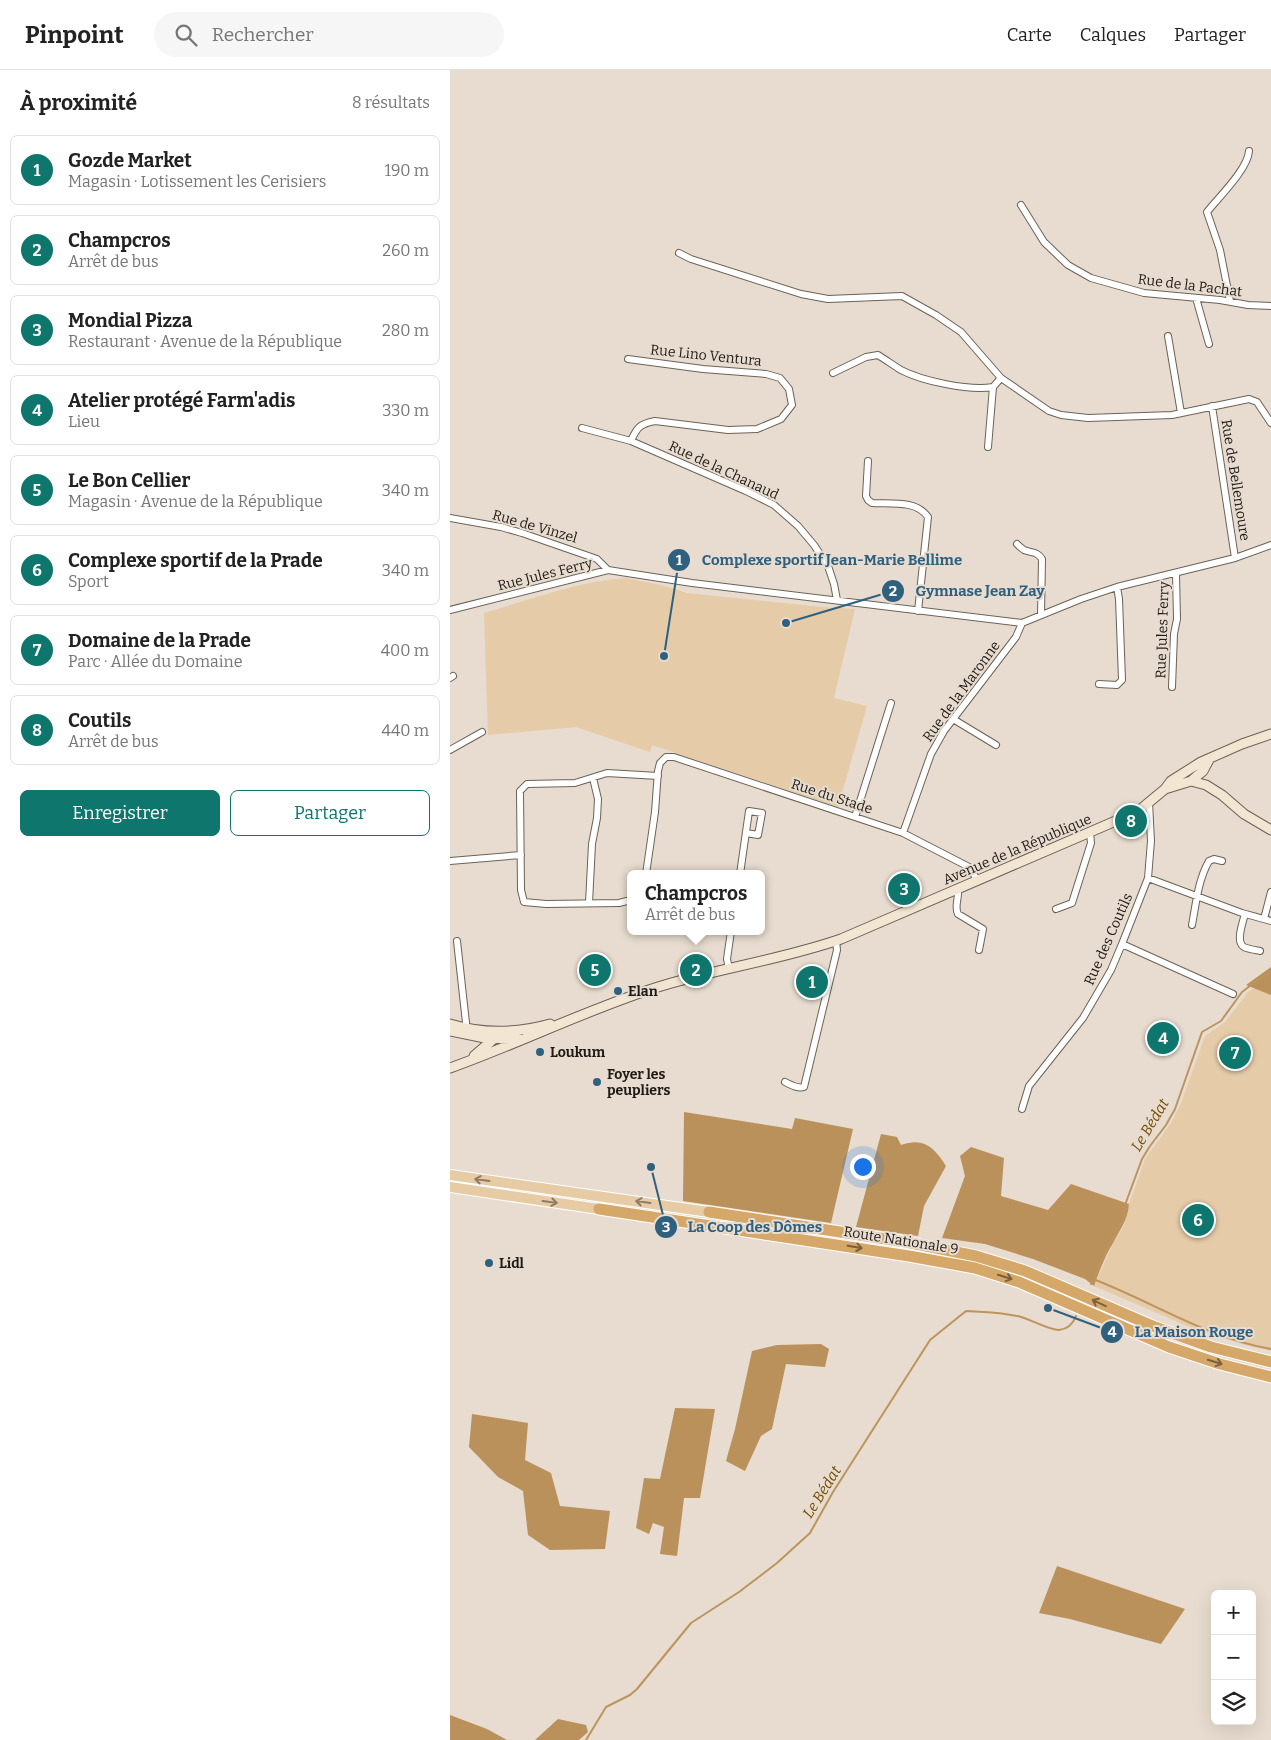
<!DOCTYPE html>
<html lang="fr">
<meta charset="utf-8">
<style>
:root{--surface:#fff;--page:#f6f6f6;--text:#222;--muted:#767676;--line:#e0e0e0;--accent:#0f766e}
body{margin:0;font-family:Bitter,serif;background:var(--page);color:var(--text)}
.controls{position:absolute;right:15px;bottom:15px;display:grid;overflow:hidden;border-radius:8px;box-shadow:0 5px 20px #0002}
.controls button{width:45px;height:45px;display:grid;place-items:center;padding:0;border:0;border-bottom:1px solid var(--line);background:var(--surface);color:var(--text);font:25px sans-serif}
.you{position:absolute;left:412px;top:1096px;width:18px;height:18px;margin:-12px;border:4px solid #fff;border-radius:50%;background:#1a73e8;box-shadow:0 0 0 8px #1a73e833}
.badge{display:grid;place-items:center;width:32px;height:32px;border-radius:50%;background:var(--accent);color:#fff;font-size:16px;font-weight:700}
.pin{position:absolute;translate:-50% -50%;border:2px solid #fff;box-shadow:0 1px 5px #0006}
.popup{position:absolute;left:177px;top:800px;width:138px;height:65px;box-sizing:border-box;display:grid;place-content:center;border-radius:8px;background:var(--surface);filter:drop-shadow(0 1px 4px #0005);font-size:16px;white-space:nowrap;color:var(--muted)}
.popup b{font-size:19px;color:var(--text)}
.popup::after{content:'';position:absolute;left:50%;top:100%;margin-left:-10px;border:10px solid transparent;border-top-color:var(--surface)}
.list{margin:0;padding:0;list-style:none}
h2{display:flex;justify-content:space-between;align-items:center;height:65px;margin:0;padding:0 20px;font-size:21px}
h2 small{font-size:16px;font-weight:400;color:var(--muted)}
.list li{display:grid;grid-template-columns:32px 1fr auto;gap:15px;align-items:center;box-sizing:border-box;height:70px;margin:0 10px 10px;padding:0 10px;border:1px solid var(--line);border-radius:8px}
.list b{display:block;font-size:19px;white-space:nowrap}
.list p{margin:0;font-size:16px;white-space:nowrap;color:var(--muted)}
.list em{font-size:16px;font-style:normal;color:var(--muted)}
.actions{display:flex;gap:10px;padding:15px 20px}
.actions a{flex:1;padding:11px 0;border:1px solid var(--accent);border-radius:8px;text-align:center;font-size:18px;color:var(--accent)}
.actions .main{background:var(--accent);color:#fff}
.icon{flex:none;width:28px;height:28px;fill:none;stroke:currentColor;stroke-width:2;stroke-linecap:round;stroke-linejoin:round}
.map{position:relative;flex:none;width:821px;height:1670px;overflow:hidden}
header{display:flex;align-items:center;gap:30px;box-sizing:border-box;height:70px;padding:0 25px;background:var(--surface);border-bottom:1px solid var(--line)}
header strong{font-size:24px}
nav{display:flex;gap:28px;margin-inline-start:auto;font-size:18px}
.search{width:350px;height:45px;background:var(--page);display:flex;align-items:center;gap:12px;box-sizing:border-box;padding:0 18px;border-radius:28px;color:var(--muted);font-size:19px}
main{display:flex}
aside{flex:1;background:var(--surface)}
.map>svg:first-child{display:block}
</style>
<header>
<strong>Pinpoint</strong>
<div class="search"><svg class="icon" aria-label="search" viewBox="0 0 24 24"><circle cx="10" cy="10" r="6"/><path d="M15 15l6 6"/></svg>Rechercher</div>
<nav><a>Carte</a><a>Calques</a><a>Partager</a></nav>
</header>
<main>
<aside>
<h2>À proximité<small>8 résultats</small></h2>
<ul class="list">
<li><span class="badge">1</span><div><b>Gozde Market</b><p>Magasin · Lotissement les Cerisiers</p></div><em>190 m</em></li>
<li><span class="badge">2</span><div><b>Champcros</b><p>Arrêt de bus</p></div><em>260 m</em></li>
<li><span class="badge">3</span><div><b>Mondial Pizza</b><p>Restaurant · Avenue de la République</p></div><em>280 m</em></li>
<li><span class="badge">4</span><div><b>Atelier protégé Farm'adis</b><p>Lieu</p></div><em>330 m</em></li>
<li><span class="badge">5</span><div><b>Le Bon Cellier</b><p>Magasin · Avenue de la République</p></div><em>340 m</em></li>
<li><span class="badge">6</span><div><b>Complexe sportif de la Prade</b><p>Sport</p></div><em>340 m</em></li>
<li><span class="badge">7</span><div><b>Domaine de la Prade</b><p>Parc · Allée du Domaine</p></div><em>400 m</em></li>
<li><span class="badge">8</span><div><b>Coutils</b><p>Arrêt de bus</p></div><em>440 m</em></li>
</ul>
<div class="actions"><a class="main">Enregistrer</a><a>Partager</a></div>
</aside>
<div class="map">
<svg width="821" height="1670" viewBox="0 0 821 1670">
<rect width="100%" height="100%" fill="#e7dccf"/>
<!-- green -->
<path fill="#e5cba8" d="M176 508 215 516 237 523 372 537 405 539 384 628 417 636 388 737 202 675 200 682 126 657 38 665 34 543C79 530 129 511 176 508Z
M821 906V1281L795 1275 737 1256 644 1216 663 1173 673 1157 678 1143 679 1134 695 1089 721 1053 731 1033 755 966 775 952 798 922Z"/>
<!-- forest -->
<path fill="#ba915a" d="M821 897V925L796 915Z
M234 1042 342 1059 345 1048 403 1059 381 1153 233 1131Z
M431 1064 447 1067 451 1075C474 1067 484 1077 496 1096L474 1136 468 1166 406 1157Z
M521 1077 554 1088 551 1126 598 1140 621 1114 679 1134C678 1150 670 1159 663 1173 655 1186 649 1202 644 1216L635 1209 583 1189 535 1174 492 1168 515 1106 510 1086Z
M371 1274 379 1279 375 1297 336 1294 322 1359 311 1366 295 1401 276 1391 285 1359 302 1281 327 1275Z
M225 1338 265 1339 250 1428H234L227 1486 210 1484 214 1457 203 1453 199 1464 186 1458 194 1408 210 1409Z
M22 1344 78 1353 75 1390 101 1403 110 1436 160 1441 155 1479 100 1480 78 1465 73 1421 48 1407 19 1377Z
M607 1496 735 1539 711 1574 620 1549 589 1543Z
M0 1645 37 1659 57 1670H0Z
M108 1649 136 1655 138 1662 129 1670H85Z"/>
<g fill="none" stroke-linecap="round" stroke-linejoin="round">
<!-- stream -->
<path stroke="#bc945c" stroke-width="2" d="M643 1209C703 1232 757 1268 821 1279
M641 1214 659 1174 674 1150 675 1135 692 1089 700 1076 716 1055 725 1039 752 962 771 951 792 922 809 909 821 903
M136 1670 156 1637 180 1625 187 1619 241 1553 289 1522 327 1493 360 1463 383 1422 480 1270 516 1241C535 1242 553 1242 571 1247 582 1250 599 1260 609 1260 618 1259 623 1254 626 1246"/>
<defs>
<path id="street" d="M571 135 594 172 618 195 641 208 694 223 770 230 798 235 821 236
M229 183 241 189 351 224 378 229 452 226 486 245 511 262 551 308 599 341 611 345 638 348 722 345 799 329 807 332 821 353
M746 228 759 274
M780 231 770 180 757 142C768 128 798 99 799 81
M718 266 731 343
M178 289 253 299 316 304 330 308 339 319 342 335 331 349 307 359 278 360 205 351C190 354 187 357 181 371
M383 303 416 287 428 285C436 290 443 295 451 300 472 311 519 321 543 317L551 308
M762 336 785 488
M132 358 181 371 296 421 324 435 348 456 364 475 378 496 384 514 387 530
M538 377 543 317
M418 391 416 426 418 430 422 433C442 434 466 430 478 447L468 541
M0 448 51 457 72 463 147 489 158 500
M567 474C569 476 571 478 574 480 581 483 587 481 592 489L591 545
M0 540 158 500 242 513 572 553 631 529 667 517 785 488 821 475
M0 608 3 606
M649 614 667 615 672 610 669 529 667 517
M722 617 724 564 727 549 726 504
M503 649 546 675
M0 680 32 662
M405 747 441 633
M453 763 481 684 494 661 566 567 572 553
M0 791 71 785
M196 804 205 742 208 701 210 693 216 687H224L453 763 519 797 528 811
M290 804 299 741 312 743 308 765 296 763
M698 808 792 843 821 851
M508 820C509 828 504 837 508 844L533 859 529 880
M181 830 169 833 96 834 74 832 71 820 70 721 77 714 125 713 157 703 208 706
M139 833 142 774 147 748 148 729 143 708
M606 839 622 833 641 773 640 763
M795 844C793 852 785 872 794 877 798 879 805 880 810 881
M814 849 821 822
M742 855C746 834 748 810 759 791L764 789 772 791
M7 871 17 962
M672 874 783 924
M279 899 277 889 281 861
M335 1012C341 1015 348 1019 354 1017L387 880 386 871
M572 1039 579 1016 633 948 661 900 672 874 698 808 701 771 699 732"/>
<path id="secondary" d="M741 711 756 715 772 725 794 744 821 760
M715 719 741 711 753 701 760 688
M0 954C33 964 68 963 100 954
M0 961 35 968 70 969
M24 986 46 967
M0 998C70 973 138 939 208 917 269 898 331 890 391 869L675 747 692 738 715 719 721 711 751 692 792 674 821 664"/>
<path id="primary" d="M0 1105 259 1142
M0 1117 149 1139"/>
<path id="highway" d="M149 1139 459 1186 525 1198 569 1212 719 1277 770 1294 821 1307
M259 1142 456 1172 526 1186 575 1201 705 1257 761 1277 821 1292"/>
</defs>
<!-- street casing -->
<use href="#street" stroke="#6b6256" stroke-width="8"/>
<!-- secondary casing -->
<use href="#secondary" stroke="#6b6256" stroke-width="11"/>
<!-- primary casing -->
<use href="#primary" stroke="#fff" stroke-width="12"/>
<!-- highway casing -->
<use href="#highway" stroke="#fff" stroke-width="13"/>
<!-- street -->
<use href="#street" stroke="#fff" stroke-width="6"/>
<!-- secondary -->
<use href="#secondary" stroke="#f2e5d2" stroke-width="9"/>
<!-- primary -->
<use href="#primary" stroke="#e6cba5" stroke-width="10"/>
<!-- highway -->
<use href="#highway" stroke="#d5a869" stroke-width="11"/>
</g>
<!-- one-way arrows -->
<defs><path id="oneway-shaft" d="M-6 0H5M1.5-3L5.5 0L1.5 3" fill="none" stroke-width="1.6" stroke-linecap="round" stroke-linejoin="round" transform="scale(1.25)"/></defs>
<g stroke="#8c7b65">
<use href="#oneway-shaft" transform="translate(32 1110) rotate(-172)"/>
<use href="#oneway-shaft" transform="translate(100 1132) rotate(8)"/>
<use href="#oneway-shaft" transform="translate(193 1132) rotate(-172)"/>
</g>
<g stroke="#7a6140">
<use href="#oneway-shaft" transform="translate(405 1177) rotate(9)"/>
<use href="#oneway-shaft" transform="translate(555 1207) rotate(17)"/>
<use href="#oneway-shaft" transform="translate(649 1233) rotate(-155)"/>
<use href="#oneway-shaft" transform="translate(765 1292) rotate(17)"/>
</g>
<!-- markers -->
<g fill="#2f617f" stroke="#e7dccf" stroke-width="2">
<circle cx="168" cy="921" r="5"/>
<circle cx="90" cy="982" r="5"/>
<circle cx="147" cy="1012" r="5"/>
<circle cx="39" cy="1193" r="5"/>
</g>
<g text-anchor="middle" stroke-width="4" stroke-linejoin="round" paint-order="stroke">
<!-- street labels -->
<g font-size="14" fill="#1e1a16" stroke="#e7dccf">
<text transform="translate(740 215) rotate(7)" y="5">Rue de la Pachat</text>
<text transform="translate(256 285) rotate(6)" y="5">Rue Lino Ventura</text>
<text transform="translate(274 400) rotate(25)" y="5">Rue de la Chanaud</text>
<text transform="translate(786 410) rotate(81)" y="5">Rue de Bellemoure</text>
<text transform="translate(85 456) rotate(16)" y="5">Rue de Vinzel</text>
<text transform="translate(95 504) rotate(-14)" y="5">Rue Jules Ferry</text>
<text transform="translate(712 560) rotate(-88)" y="5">Rue Jules Ferry</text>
<text transform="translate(511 621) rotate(-54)" y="5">Rue de la Maronne</text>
<text transform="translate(382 726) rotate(18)" y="5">Rue du Stade</text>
<text transform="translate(567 779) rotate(-23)" y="5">Avenue de la République</text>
<text transform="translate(658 869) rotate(-66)" y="5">Rue des Coutils</text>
<text transform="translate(451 1170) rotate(9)" y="5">Route Nationale 9</text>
</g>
<!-- poi labels -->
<g font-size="14" font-weight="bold" fill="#1e1a16" stroke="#e7dccf" text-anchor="start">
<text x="178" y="926">Elan</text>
<text x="100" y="987">Loukum</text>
<text x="157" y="1009">Foyer les<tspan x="157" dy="16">peupliers</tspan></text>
<text x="49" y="1198">Lidl</text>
</g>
<!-- water labels -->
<g font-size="15" font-style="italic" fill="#734b02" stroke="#e7dccf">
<text transform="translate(700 1055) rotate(-59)" y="5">Le Bédat</text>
<text transform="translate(372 1422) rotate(-58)" y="5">Le Bédat</text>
</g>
</g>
<!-- callouts -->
<path fill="none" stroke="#2f617f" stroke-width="2" d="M214 586L229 490M336 553L443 521M201 1097L216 1157M598 1238L662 1262"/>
<g fill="#2f617f" stroke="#e7dccf" stroke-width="2">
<circle cx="214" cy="586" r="5"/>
<circle cx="336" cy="553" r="5"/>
<circle cx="201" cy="1097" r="5"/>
<circle cx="598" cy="1238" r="5"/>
<circle cx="229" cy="490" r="12"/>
<circle cx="443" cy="521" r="12"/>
<circle cx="216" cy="1157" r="12"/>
<circle cx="662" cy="1262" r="12"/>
</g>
<g font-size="15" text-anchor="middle" font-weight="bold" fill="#fff">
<text x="229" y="495">1</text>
<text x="443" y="526">2</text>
<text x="216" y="1162">3</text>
<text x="662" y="1267">4</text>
</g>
<g font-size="15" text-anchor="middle" font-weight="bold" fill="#2f617f" stroke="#e7dccf" stroke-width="4" stroke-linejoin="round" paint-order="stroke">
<text x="382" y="495">Complexe sportif Jean-Marie Bellime</text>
<text x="530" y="526">Gymnase Jean Zay</text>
<text x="305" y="1162">La Coop des Dômes</text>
<text x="744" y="1267">La Maison Rouge</text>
</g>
</svg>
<div class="controls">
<button>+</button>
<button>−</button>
<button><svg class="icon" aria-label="layers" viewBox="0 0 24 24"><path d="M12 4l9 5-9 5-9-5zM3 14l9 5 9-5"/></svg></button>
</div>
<div class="you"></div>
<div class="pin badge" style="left:362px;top:912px">1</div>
<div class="pin badge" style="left:246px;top:900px">2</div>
<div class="popup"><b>Champcros</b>Arrêt de bus</div>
<div class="pin badge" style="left:454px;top:819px">3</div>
<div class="pin badge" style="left:713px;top:968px">4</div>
<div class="pin badge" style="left:145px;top:900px">5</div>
<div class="pin badge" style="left:748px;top:1150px">6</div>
<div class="pin badge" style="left:785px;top:983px">7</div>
<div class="pin badge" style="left:681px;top:751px">8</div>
</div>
</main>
